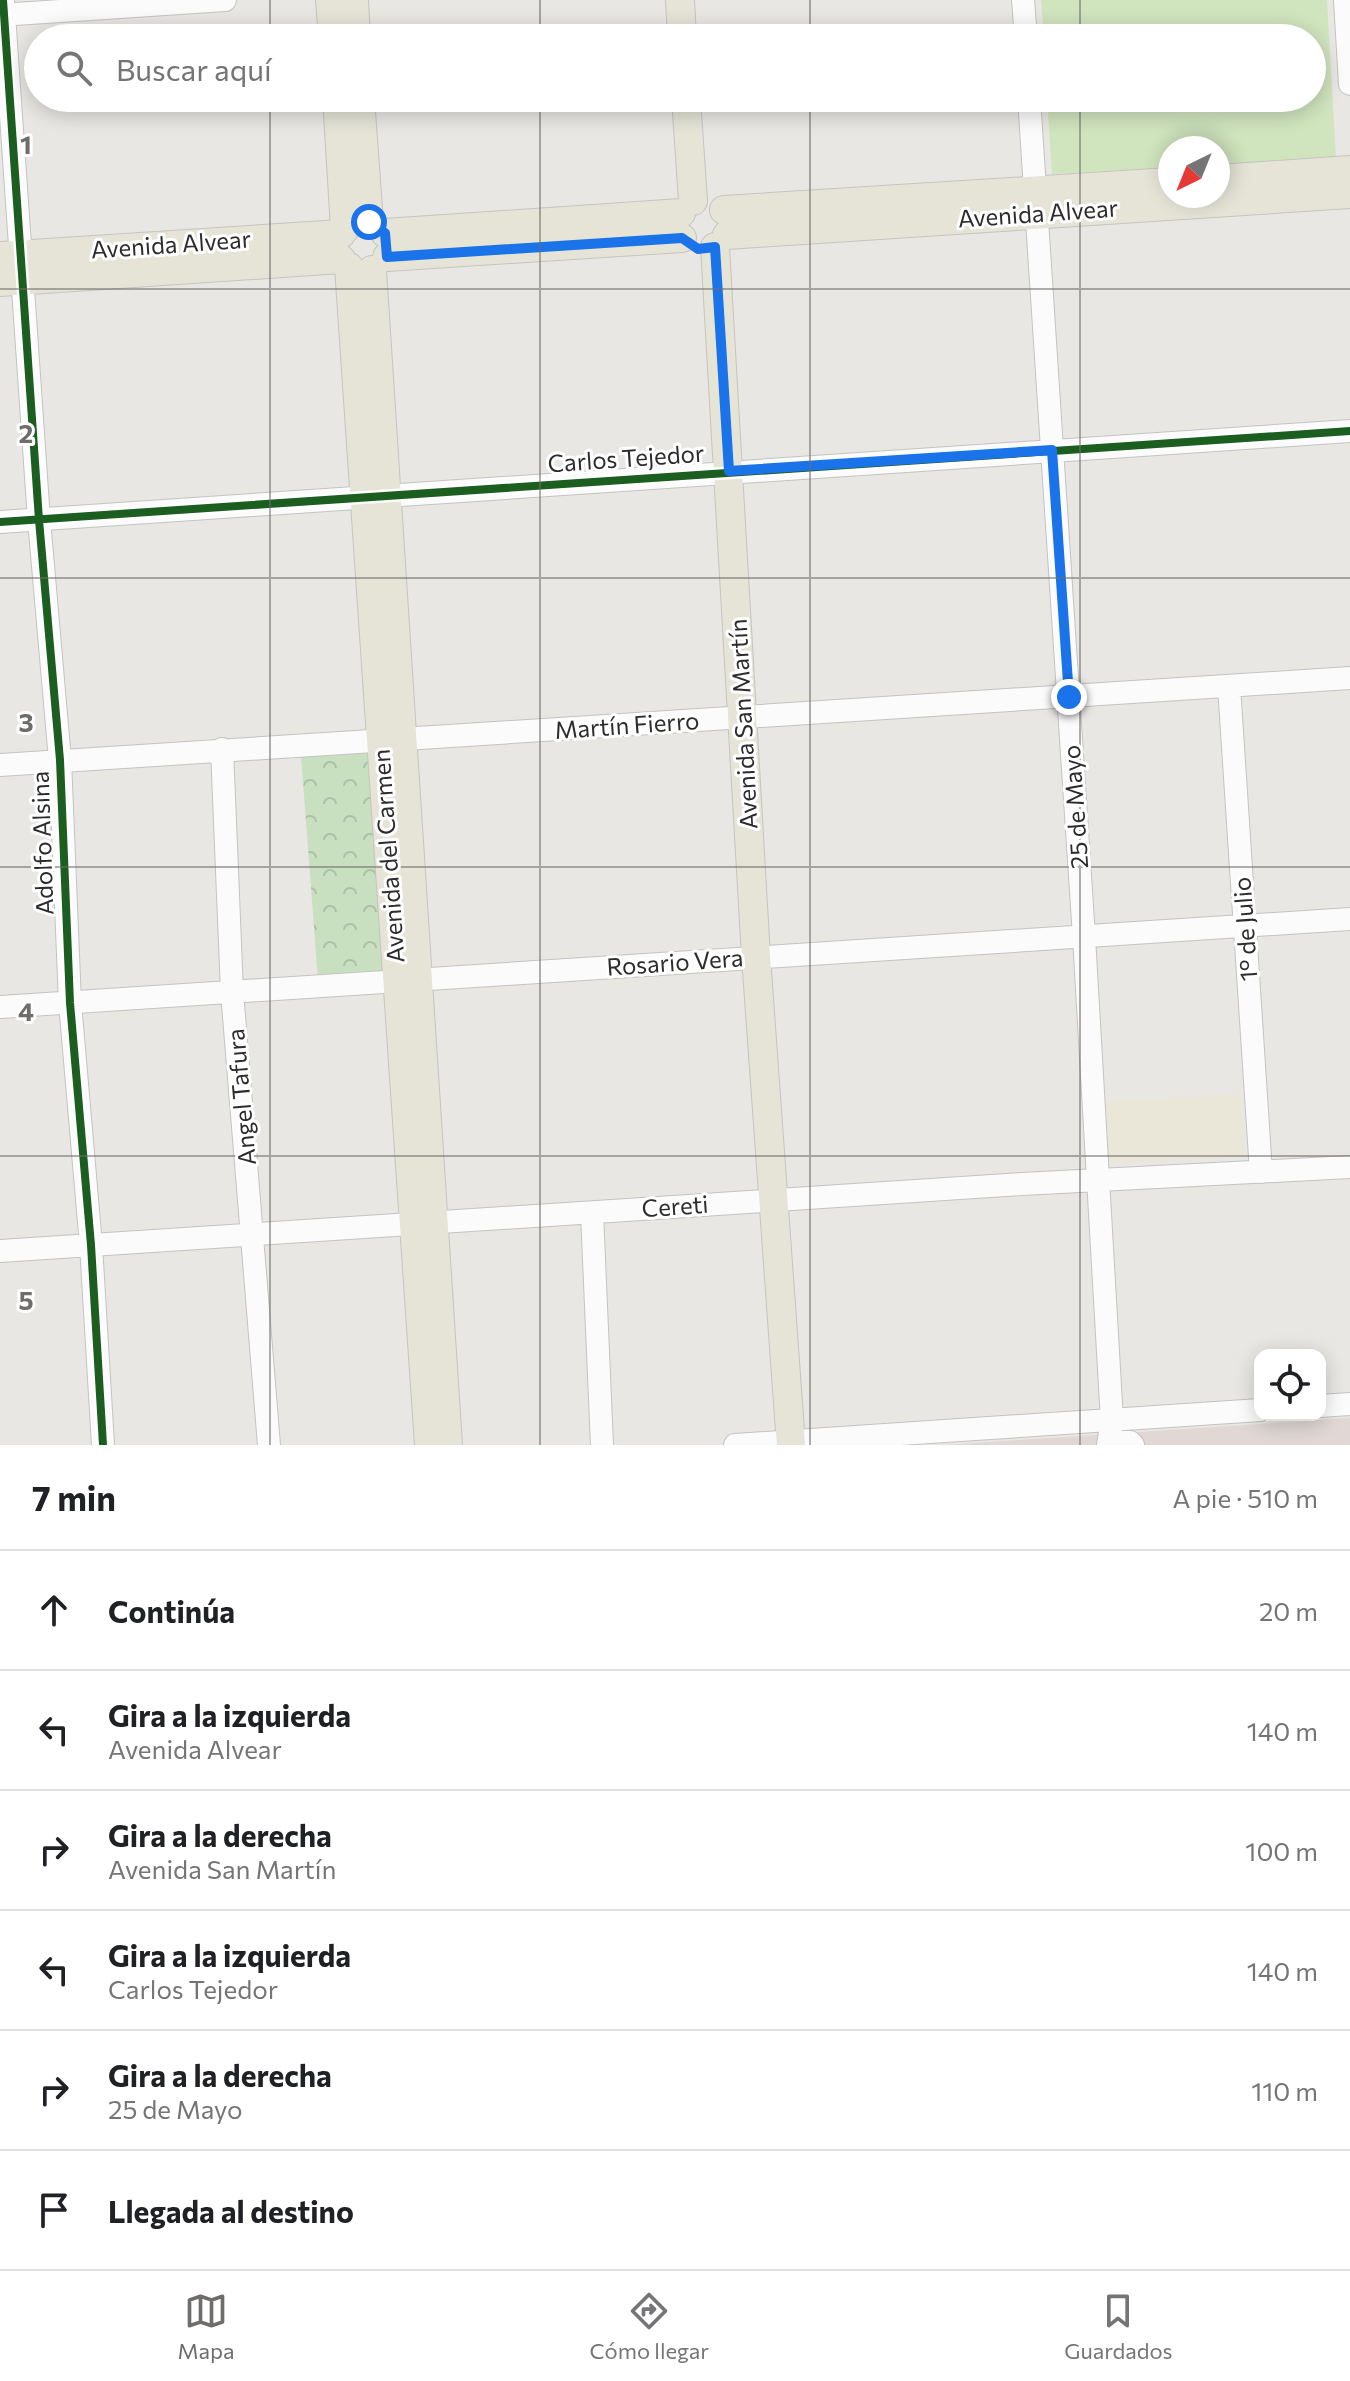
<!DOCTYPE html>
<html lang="es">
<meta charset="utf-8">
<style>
:root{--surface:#fff;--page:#f2f2f2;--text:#202124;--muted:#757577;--line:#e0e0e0;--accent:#6e6d6c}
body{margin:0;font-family:Commissioner,sans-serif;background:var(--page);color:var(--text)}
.controls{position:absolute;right:24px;bottom:24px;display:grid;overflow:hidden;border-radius:16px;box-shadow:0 4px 20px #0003}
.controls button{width:72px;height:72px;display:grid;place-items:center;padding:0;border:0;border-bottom:2px solid var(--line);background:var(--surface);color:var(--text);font:40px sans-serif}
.compass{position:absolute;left:1158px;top:136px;width:72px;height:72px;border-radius:50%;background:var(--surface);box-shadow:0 4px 20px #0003;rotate:223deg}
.stop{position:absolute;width:24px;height:24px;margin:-18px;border:6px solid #1a73e8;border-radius:50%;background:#fff}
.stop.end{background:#1a73e8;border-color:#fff;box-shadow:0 2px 8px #0008}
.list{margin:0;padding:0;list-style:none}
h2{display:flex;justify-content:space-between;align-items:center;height:104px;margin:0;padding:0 32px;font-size:34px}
h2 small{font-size:26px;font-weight:400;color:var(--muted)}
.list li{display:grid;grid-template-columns:52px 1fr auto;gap:24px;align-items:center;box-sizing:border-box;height:120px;padding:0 32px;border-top:2px solid var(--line)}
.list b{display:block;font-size:30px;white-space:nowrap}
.list p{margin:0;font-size:26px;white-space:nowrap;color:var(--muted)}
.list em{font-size:26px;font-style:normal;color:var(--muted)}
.icon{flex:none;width:44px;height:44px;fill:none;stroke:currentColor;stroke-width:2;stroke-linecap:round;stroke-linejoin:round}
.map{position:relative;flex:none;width:1350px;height:1445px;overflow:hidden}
.search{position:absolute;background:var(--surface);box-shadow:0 4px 20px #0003;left:24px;right:24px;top:24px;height:88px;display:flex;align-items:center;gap:20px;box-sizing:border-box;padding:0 28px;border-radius:44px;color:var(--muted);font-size:30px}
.sheet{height:824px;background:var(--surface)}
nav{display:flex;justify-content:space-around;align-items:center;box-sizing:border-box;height:112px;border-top:2px solid var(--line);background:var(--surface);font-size:22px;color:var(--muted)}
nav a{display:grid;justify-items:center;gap:4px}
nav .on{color:var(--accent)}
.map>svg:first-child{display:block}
</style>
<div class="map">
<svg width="1350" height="1445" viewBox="0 0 1350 1445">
<defs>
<pattern id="forest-crowns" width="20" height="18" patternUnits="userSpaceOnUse" patternTransform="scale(2)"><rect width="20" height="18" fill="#c8e0c0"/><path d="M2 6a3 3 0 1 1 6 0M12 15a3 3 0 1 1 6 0" fill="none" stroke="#acc0a5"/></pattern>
</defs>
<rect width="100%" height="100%" fill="#e9e7e3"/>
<!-- education -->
<path fill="#eae7d9" d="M1241 1094 1245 1157 1109 1163 1106 1101Z"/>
<!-- medical -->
<path fill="#e1d8d5" d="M1350 1418V1445H944Z"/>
<!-- forest -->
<path fill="url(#forest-crowns)" d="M369 751 385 975 318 980 301 756Z"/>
<!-- pitch -->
<path fill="#d0e4be" d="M1041 0H1327L1336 159 1218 165V148H1170V168L1052 174 1047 98H1312V38H1044Z"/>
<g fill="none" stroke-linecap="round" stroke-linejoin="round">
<defs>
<path id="minor" d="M3 0 39 520 60 760 70 1003 91 1245 103 1445
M1023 0 1026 38
M1345 0 1350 84
M0 15 225 0
M1029 98 1084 937 1112 1421 1108 1445
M0 522 1350 431
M1229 686 1261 1172
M222 749 232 992 269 1445
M0 765 1350 678
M0 1007 1350 919
M592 1213 602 1445
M0 1251 1022 1184 1350 1167
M1320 1406 1350 1404
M1110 1442H1130L1133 1445
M735 1445 1260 1410"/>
<path id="major" d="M330 0 333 38
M354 0 356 38
M680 0 682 38
M337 98 345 229
M360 98 369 222
M686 98 693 201
M1218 179 1350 170
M724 210 1170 182
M385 233 681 213
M727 235 1350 194
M715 247 756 957 791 1445
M0 256 341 234
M387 257 682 238
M349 267 429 1445
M372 270 448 1445
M0 282 341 259"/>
</defs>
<!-- minor casing -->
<use href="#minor" stroke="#c4c3c2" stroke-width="24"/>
<!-- major casing -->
<use href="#major" stroke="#c5c4c2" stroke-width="30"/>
<!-- minor -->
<use href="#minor" stroke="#fcfbfb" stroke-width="22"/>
<!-- major -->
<use href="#major" stroke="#e5e4d7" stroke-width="28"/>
<defs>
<path id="cycleway" d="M3 0 39 520 60 760 70 1003 91 1245 103 1445
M0 522 1350 431"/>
</defs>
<!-- cycleway casing -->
<use href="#cycleway" stroke="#fff" stroke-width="13"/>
<!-- cycleway -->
<use href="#cycleway" stroke="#1b5e20" stroke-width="8"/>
</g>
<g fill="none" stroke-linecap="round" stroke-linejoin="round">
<!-- route -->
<path stroke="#1a73e8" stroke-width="10" d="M369 222 385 233 387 257 682 238 698 249 715 247 729 471 1052 450 1069 697"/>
</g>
<!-- grid -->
<path fill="none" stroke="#6e6d6c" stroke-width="2" stroke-opacity="0.55" d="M270 0V38M540 0V38M810 0V38M1080 0V38M270 98V1445M540 98V1445M810 98V1445M1080 98V1445M0 289H1350M0 578H1350M0 867H1350M0 1156H1350"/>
<g text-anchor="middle" stroke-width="6" stroke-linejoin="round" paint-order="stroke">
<!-- street labels -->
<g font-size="24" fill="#2c2c2c" stroke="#fff">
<text transform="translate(1038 214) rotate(-4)" y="8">Avenida Alvear</text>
<text transform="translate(171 245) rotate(-4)" y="8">Avenida Alvear</text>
<text transform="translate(626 459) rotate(-4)" y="8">Carlos Tejedor</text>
<text transform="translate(744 724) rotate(-93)" y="8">Avenida San Martín</text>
<text transform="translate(627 726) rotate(-4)" y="8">Martín Fierro</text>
<text transform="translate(1076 807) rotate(-94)" y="8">25 de Mayo</text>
<text transform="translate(43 843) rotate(-92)" y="8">Adolfo Alsina</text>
<text transform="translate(389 856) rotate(-94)" y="8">Avenida del Carmen</text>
<text transform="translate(1246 929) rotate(-94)" y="8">1° de Julio</text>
<text transform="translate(675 963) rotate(-4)" y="8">Rosario Vera</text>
<text transform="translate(242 1097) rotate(-95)" y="8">Angel Tafura</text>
<text transform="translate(675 1207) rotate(-4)" y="8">Cereti</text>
</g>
</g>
<g font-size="26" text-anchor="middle" font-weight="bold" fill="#6e6d6c" stroke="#fff" stroke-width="6" stroke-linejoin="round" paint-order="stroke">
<text x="26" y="154">1</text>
<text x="26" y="443">2</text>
<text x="26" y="732">3</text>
<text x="26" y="1021">4</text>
<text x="26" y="1310">5</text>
</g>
</svg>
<div class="controls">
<button><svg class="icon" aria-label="locate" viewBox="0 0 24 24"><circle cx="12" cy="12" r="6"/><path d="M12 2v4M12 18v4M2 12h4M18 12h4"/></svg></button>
</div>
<svg class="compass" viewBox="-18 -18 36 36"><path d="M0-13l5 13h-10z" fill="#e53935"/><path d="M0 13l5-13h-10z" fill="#757577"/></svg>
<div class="stop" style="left:369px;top:222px"></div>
<div class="stop end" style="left:1069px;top:697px"></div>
<div class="search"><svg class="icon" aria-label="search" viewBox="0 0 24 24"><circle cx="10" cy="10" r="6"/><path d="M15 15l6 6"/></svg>Buscar aquí</div>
</div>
<section class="sheet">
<h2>7 min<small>A pie · 510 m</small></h2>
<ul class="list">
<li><svg class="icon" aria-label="ahead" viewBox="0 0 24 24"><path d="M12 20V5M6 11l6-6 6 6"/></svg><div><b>Continúa</b></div><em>20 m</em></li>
<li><svg class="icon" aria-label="left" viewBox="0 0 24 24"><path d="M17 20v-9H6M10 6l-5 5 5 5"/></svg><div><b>Gira a la izquierda</b><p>Avenida Alvear</p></div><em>140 m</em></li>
<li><svg class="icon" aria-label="right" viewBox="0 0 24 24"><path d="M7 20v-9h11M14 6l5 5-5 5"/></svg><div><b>Gira a la derecha</b><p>Avenida San Martín</p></div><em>100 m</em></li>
<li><svg class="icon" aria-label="left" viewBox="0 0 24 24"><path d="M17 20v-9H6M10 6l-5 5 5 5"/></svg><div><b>Gira a la izquierda</b><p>Carlos Tejedor</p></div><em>140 m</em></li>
<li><svg class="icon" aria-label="right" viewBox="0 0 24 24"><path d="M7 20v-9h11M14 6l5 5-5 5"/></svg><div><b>Gira a la derecha</b><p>25 de Mayo</p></div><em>110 m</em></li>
<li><svg class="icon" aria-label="arrive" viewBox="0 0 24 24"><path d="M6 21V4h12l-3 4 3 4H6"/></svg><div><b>Llegada al destino</b></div></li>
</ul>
</section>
<nav>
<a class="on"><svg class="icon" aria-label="map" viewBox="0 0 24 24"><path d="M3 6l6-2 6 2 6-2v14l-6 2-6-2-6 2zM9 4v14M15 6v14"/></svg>Mapa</a>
<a><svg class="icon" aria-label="directions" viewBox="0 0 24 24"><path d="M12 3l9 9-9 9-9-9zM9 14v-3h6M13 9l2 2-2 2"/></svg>Cómo llegar</a>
<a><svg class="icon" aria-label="saved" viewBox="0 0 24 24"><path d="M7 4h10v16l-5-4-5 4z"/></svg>Guardados</a>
</nav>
